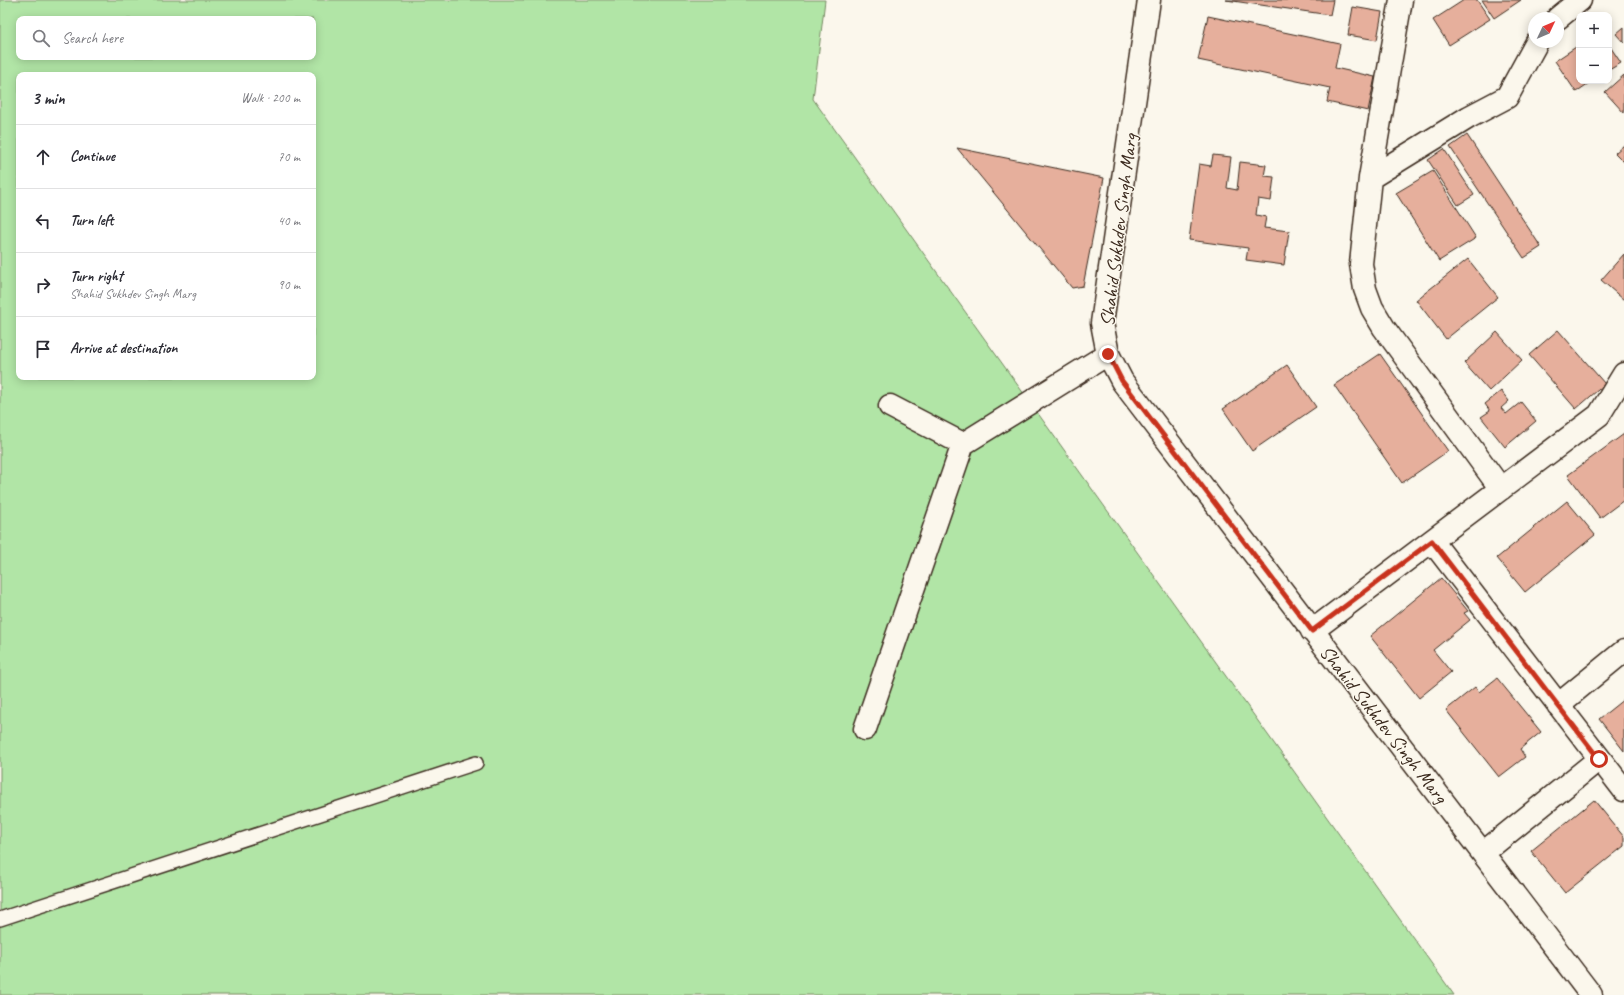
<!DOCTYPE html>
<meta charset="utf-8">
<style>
:root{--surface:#fff;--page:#f2f2f3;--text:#2b2b33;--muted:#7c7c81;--line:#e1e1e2}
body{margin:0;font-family:Caveat,sans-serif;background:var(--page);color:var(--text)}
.controls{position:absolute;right:12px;top:12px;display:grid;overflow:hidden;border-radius:8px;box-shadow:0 2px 10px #0003}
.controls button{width:36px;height:36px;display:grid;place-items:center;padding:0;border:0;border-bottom:1px solid var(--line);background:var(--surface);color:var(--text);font:20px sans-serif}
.compass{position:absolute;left:1528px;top:12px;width:36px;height:36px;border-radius:50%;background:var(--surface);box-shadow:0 2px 10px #0003;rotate:46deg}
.stop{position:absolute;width:12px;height:12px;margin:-9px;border:3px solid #c8321e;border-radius:50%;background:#fff}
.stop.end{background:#c8321e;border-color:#fff;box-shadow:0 1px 4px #0008}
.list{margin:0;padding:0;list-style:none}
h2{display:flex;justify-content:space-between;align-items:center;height:52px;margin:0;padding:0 16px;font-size:17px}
h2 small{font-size:13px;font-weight:400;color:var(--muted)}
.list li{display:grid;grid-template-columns:26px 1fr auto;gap:12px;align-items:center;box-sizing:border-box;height:64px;padding:0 16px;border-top:1px solid var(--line)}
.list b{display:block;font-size:15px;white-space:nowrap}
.list p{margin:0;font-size:13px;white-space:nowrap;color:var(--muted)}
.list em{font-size:13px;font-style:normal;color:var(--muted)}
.icon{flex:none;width:22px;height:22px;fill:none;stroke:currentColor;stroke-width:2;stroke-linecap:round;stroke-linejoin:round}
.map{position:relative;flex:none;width:1624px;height:995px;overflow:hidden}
.search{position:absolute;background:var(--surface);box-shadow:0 2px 10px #0003;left:16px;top:16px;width:300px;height:44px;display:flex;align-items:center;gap:10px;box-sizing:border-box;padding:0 14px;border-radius:8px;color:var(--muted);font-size:15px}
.panel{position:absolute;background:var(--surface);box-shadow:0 2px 10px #0003;left:16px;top:72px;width:300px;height:308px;border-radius:8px}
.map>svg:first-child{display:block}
</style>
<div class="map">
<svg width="1624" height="995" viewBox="0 0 1624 995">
<rect width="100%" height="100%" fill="#fbf7ec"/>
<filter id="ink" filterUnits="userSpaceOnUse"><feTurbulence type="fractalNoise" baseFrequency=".025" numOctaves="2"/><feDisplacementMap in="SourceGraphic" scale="8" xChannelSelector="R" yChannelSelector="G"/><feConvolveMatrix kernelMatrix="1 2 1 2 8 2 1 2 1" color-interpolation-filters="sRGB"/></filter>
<g filter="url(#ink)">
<!-- green -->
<path fill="#b1e5a6" stroke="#768862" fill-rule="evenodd" d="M0 0H825L813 99 1454 995H0ZM19 19H313V57H19ZM19 75H313V377H19Z"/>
<!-- building -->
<path fill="#e6af9c" stroke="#3b2a1e" d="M1226 0H1333L1330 15Z
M1464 0H1477L1490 19 1449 45 1433 20Z
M1482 0H1521L1494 18Z
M1353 7 1382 12 1377 40 1348 35Z
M1208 16 1340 44 1335 68 1375 77 1368 111 1327 102 1330 88 1198 60Z
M1624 27V43L1616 34Z
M1579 45V81H1592L1576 92 1555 61Z
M1609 45 1621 63 1609 70Z
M1624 75V113L1605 92Z
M1467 135 1541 247 1524 258 1450 147Z
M1624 145V162L1615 153Z
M957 148 1104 178 1083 286 1072 288Z
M1444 149 1474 195 1458 205 1428 160Z
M1213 155 1231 157 1227 188 1237 190 1240 162 1266 165 1264 176 1274 177 1271 201 1258 199 1256 215 1266 217 1264 228 1289 231 1284 265 1246 260 1248 248 1189 240 1199 164 1211 166Z
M1433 171 1476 238 1439 261 1396 193Z
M1624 254V300L1601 280Z
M1468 259 1498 297 1446 339 1416 300Z
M1558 330 1605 384 1576 409 1529 355Z
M1497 332 1522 360 1489 391 1464 363Z
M1380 354 1448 451 1402 483 1334 385Z
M1287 365 1316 407 1252 451 1223 409Z
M1501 391 1509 401 1501 408 1506 414 1521 402 1536 421 1505 447 1481 417 1490 411 1485 404Z
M1624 434V500L1600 518 1568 475Z
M1567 501 1595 535 1525 592 1497 558Z
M1441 578 1468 611 1464 613 1470 620 1433 650 1451 672 1419 698 1370 636Z
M1497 678 1541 732 1520 749 1525 757 1499 777 1446 710 1475 687 1479 692Z
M1624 699V751L1599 719Z
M1594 800 1624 837V846L1565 893 1531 851Z"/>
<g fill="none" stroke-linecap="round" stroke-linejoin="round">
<defs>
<path id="lane" d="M0 919 476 763"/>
<path id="street" d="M1149 0 1102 323 1108 354 1122 381 1591 995
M1401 0 1370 178 1361 264 1365 289 1372 308 1384 328 1501 489
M1558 18 1580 0
M1370 178 1469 117 1507 97 1537 42
M890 406 963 444
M1432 541 1624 790
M1312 631 1599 415 1624 374
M1558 705 1624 651
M865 729 963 444 1108 354
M1483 853 1599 759"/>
</defs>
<!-- lane casing -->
<use href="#lane" stroke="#3b2a1e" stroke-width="16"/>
<!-- street casing -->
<use href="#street" stroke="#3b2a1e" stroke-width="25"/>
<!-- lane -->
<use href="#lane" stroke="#fbf7ec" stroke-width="13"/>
<!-- street -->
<use href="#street" stroke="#fbf7ec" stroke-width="22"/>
</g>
</g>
<g fill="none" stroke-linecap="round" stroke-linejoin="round" filter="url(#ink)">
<!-- route -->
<path stroke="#c8321e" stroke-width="5" d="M1108 354 1122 381 1312 631 1432 541 1599 759"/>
</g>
<g text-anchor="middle" stroke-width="3" stroke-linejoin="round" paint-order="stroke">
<!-- street labels -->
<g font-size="20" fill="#3b2a1e" stroke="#fbf7ec">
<text transform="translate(1118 230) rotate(-83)" y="7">Shahid Sukhdev Singh Marg</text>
<text transform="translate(1384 724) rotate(52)" y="7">Shahid Sukhdev Singh Marg</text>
</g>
</g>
</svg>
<div class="controls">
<button>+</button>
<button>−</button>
</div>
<svg class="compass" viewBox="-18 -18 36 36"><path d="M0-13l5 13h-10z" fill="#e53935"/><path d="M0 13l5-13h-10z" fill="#7c7c81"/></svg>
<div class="stop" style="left:1599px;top:759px"></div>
<div class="stop end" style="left:1108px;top:354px"></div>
<div class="search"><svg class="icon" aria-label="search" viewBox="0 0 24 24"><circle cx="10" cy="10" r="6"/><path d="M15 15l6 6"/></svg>Search here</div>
<section class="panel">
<h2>3 min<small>Walk · 200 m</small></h2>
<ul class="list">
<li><svg class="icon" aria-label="ahead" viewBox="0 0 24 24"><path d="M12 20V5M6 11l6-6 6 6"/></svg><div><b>Continue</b></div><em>70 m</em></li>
<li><svg class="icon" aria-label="left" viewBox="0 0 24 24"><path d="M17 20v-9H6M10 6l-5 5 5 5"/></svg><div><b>Turn left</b></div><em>40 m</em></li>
<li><svg class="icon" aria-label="right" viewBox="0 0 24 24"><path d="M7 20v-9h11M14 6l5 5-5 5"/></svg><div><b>Turn right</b><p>Shahid Sukhdev Singh Marg</p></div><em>90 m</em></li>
<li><svg class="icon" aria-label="arrive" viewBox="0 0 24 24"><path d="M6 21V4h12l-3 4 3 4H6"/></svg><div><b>Arrive at destination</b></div></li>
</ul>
</section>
</div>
